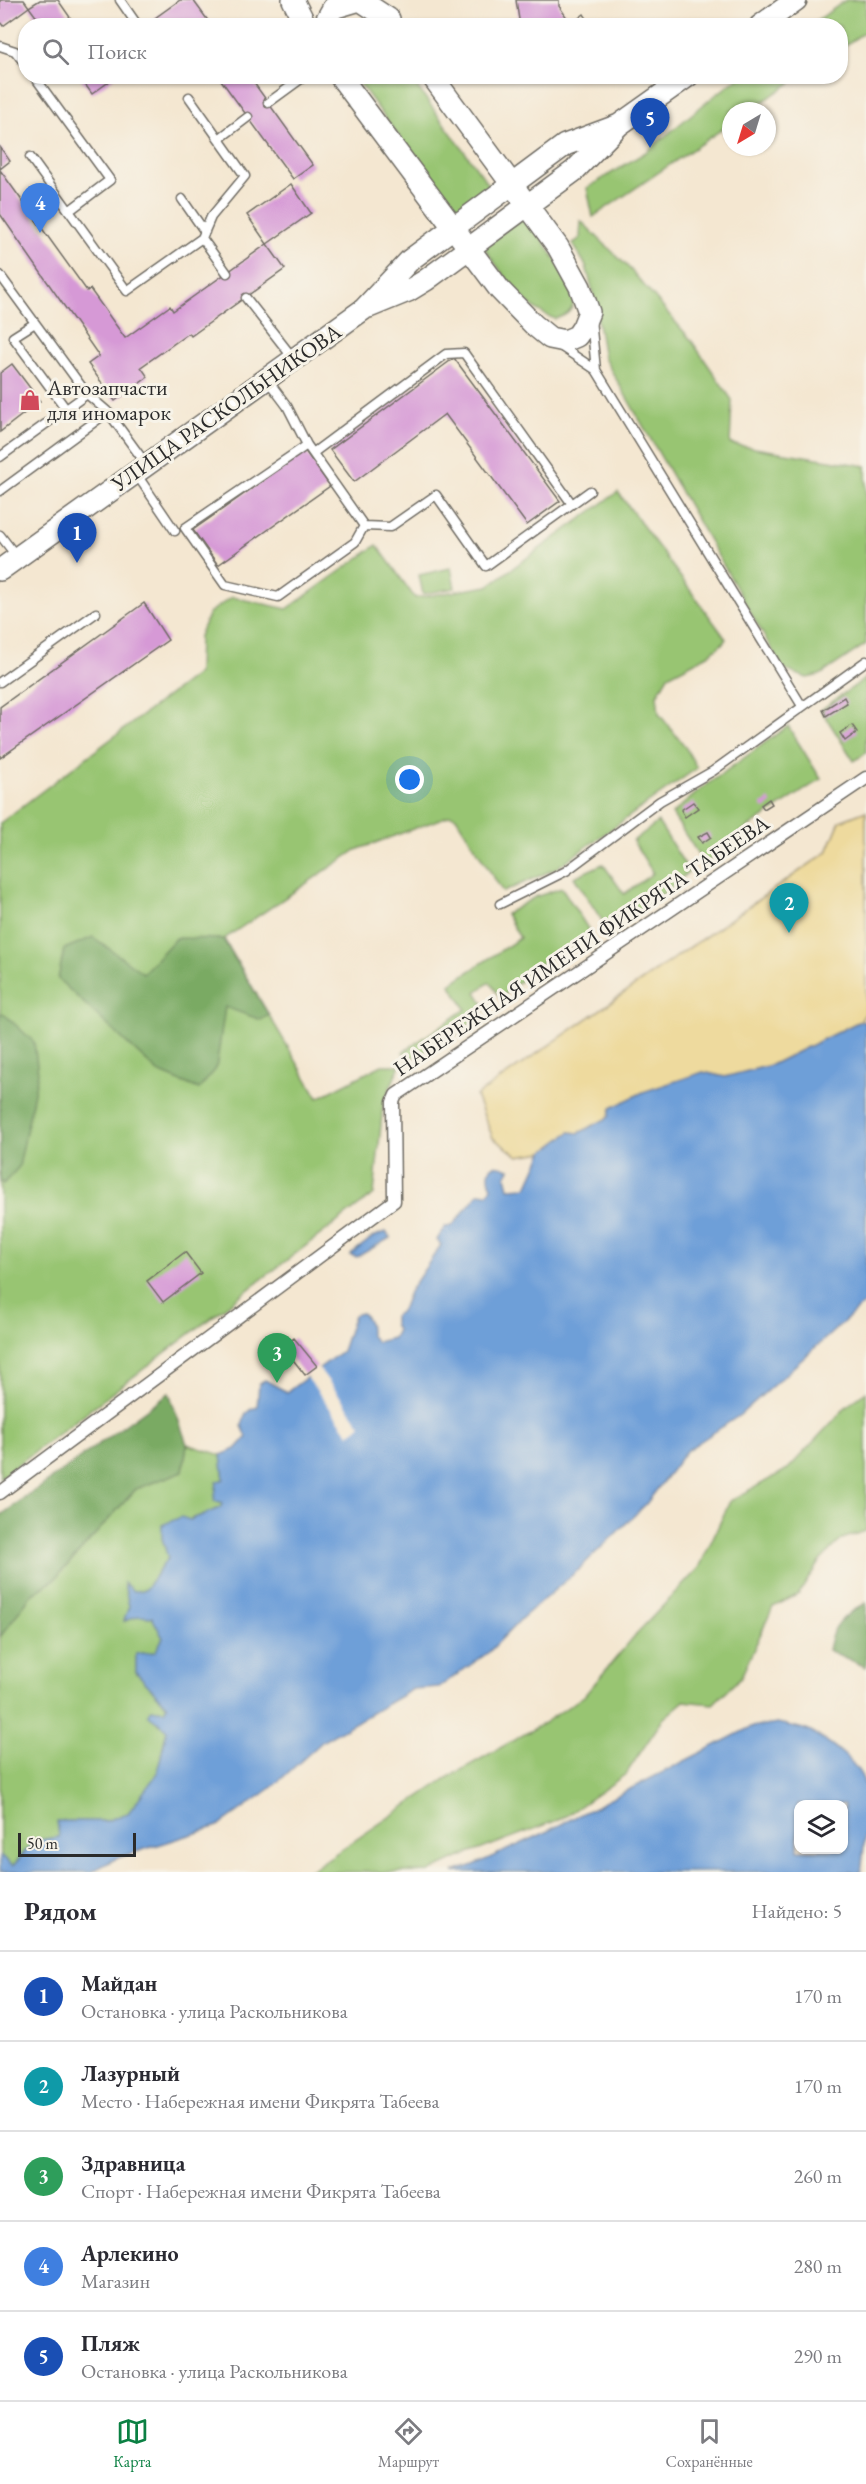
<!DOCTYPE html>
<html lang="ru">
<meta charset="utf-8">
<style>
:root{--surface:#fff;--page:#f7f7f7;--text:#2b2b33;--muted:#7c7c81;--line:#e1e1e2;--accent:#0b8043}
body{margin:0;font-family:"EB Garamond",serif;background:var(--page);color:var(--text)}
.controls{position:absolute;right:18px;bottom:18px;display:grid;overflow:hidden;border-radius:12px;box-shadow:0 2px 4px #0004}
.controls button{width:54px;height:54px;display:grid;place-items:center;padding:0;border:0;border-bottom:2px solid var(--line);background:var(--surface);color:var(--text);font:30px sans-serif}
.compass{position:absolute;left:722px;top:102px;width:54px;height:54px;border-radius:50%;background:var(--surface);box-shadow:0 2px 4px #0004;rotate:218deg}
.scale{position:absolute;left:18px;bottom:15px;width:118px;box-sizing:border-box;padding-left:6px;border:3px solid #2b2b2b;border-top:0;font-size:16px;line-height:21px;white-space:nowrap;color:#2b2b2b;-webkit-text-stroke:4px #f7f3e8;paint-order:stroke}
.you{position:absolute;left:410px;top:780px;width:21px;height:21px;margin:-15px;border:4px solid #fff;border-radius:50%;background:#1a73e8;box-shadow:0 0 0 9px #1a73e833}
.badge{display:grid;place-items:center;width:39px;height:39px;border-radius:50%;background:var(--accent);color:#fff;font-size:20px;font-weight:700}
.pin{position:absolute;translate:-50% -50px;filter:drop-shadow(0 2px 3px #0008)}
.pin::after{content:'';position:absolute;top:32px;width:21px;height:18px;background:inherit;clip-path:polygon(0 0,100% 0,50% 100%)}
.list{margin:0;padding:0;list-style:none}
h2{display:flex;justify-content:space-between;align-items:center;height:78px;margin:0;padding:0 24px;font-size:26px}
h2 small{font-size:20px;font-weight:400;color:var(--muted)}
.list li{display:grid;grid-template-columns:39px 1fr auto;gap:18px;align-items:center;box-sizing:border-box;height:90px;padding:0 24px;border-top:2px solid var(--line)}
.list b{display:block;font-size:22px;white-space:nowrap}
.list p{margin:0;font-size:20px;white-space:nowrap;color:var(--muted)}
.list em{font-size:20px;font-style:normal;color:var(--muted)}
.icon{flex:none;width:33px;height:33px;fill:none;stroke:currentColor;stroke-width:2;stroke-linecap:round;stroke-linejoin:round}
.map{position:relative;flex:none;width:866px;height:1872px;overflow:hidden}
.search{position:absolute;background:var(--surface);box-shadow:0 2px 4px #0004;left:18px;right:18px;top:18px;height:66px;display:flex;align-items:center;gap:15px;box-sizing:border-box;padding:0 21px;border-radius:24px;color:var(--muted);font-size:22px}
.sheet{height:528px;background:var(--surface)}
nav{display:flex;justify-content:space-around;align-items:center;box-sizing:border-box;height:84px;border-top:2px solid var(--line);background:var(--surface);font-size:16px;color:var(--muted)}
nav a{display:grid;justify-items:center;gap:3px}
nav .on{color:var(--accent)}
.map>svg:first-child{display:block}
</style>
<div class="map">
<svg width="866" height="1872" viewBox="0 0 866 1872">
<rect width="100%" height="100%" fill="#f7f3e8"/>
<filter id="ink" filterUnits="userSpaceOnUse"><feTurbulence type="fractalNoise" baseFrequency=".0167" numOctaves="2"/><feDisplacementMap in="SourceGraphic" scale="12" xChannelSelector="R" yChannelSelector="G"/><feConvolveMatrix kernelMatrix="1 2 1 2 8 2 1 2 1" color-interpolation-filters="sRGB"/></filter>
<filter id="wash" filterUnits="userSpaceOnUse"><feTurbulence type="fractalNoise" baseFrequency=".008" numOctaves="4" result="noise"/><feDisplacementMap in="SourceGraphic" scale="24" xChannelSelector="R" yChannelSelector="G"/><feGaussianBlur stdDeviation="1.35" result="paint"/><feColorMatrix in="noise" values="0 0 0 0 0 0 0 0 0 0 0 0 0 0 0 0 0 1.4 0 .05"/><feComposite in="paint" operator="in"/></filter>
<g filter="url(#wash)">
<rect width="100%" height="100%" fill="#f4e7d1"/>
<!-- green -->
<path fill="#98c572" stroke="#62784e" stroke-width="1.5" d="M846 0H866V31L841 48 840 26 811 25Z
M741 76 799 77 749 111H731V123L593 217 587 188 646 152 709 100Z
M355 77H410L495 193 459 218Z
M526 215C538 233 577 286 573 305 570 314 563 316 555 319 522 307 503 274 483 246Z
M581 221 630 269 691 340 732 400 730 444 866 466V644L820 675 807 678 783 669 604 358 592 288 586 266 573 244 580 238Z
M618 492 726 639 722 644 708 655 668 676 657 695 659 714 684 745 697 768 555 869 503 892 456 817 451 815 356 850 224 939 318 1098 382 1065H400L383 1105 374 1194 0 1478V823L198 673 199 636 209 613 232 597 287 609 377 545 415 598 488 586Z
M451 568 455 588 423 594 419 575Z
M866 678V753L854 761 821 710Z
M788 726 821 779 723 844 705 865 672 814 701 789Z
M658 822 689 871C663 896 639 913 605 925L574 877 603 864 624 894 653 873 633 841Z
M562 888 592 935 545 960 500 998 490 982 476 992 486 1008 462 1031 408 1060 403 1052 466 1009 450 984 520 938 506 914 535 897Z
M866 1392V1531L842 1539 819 1562 799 1594 773 1607 741 1677 713 1704 684 1701 663 1719 626 1774 563 1818 458 1858 429 1872H303L314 1868 447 1778 544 1723 584 1696 637 1633 699 1568 730 1501 788 1469 847 1406Z
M187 1444 221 1455 224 1479 215 1501H221L222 1504 220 1508 189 1520 162 1538 168 1558 145 1590 133 1591 124 1584 129 1606 125 1621 139 1616 152 1617 163 1638 155 1652 136 1654V1672L167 1706 164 1711 151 1709 154 1720 167 1730 157 1774 129 1813 106 1821H58L59 1837 34 1841 13 1866 0 1855V1637L31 1595 54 1580 136 1489 183 1471Z"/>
<!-- forest -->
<path fill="#7aaa64" stroke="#526a48" stroke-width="1.5" d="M93 937 143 973 176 938 223 939 269 1015 261 1020 225 1007 216 1069 199 1089 158 1072 58 979 64 949Z
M3 1013 34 1042 38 1073 19 1167 3 1184 0 1180V1014Z
M169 1393 187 1444 183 1471 136 1489 54 1580 31 1595 0 1637V1516Z
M866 1603V1667L828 1650C832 1624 843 1616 866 1603Z"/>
<!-- sand -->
<path fill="#eeda9e" stroke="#8c8264" stroke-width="1.5" d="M866 811V1013L860 1021 771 1065 725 1077 703 1072 579 1133 570 1132 543 1152 518 1156 493 1138 476 1096 827 852 840 821Z"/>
<!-- water -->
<path fill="#6e9fd8" stroke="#4c6582" stroke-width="1.5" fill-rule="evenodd" d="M860 1021 866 1022V1302L740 1415 686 1451 646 1504 578 1570 522 1618 489 1652 439 1687 413 1689 323 1741 270 1789 218 1826 117 1858 91 1872H0V1855L13 1866 34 1841 59 1837 57 1821H106L128 1813 157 1774 167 1730 148 1714 151 1709 164 1711 167 1706 136 1672V1654L155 1652 163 1638 152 1617 139 1616 124 1621 129 1606 124 1583 133 1591 145 1590 168 1558 162 1538V1525L181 1517 190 1520 220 1508 222 1504 221 1502 214 1501 217 1482 224 1479 221 1455 236 1449 247 1437 242 1426C244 1416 246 1410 257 1407L259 1385 265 1380 287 1392 342 1351 354 1315 361 1313C370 1318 370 1327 370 1335L377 1342 393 1338 397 1330 394 1324V1316L402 1310 409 1292 441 1245 437 1240 445 1227 452 1226 479 1193 488 1194 492 1187C488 1180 486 1162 500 1166 504 1166 506 1169 510 1169L506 1176 509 1188 527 1187 543 1152 570 1132 579 1133 609 1117 611 1108 643 1092 703 1072 725 1077 771 1065Z
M386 1232 390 1238 357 1257 350 1255 373 1237Z
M778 1723C788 1726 800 1727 809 1731 830 1742 862 1764 866 1789 866 1816 865 1845 861 1872H454L474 1865 540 1835 751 1727ZM844 1804V1850H798V1804Z"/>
<!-- pier -->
<path fill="#f4e7d1" d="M318 1367 361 1425 349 1434 306 1376Z"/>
<g id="blocks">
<!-- building -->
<path fill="#d699d6" d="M0 0H24L29 7 40 0H58L76 26H43L29 7 3 26 0 22Z
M180 0H193L212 26H160L155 18Z
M516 0H559V6L571 24 584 14 592 26H520Z
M79 76H113L114 78 92 94Z
M218 76H249L313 165 293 179Z
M0 147 10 161 0 169Z
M0 170 87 291 90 289 125 338 170 306 173 311 267 244 285 269 191 336 189 333 141 367 148 377 115 401 88 364 99 356 0 214Z
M291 184 311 213 267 244 247 215Z
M454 358 560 501 527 525 445 414 354 482 330 450Z
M12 364 40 401 0 432V373Z
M305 451 330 486 218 565 193 530Z
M144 603 168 640 0 758V707Z
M844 697 847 703 826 716 823 710Z
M852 725 857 732 845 741 840 733Z
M769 799 772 804 764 809 761 805Z
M693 802 698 808 685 817 681 810Z
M708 832 711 837 702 843 698 837Z
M185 1252 201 1273 163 1302 147 1281Z
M294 1338 317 1366 305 1375 283 1347Z"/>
</g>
</g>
<g filter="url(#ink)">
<use href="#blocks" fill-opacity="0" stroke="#716d65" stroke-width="1.5"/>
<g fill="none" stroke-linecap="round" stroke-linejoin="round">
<defs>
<path id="service" d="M120 0 138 26
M0 46 15 51 26 65
M34 76 110 180 69 211
M268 103 305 76
M219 139 248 117
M30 157 127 291 202 238 211 217 245 176 189 97
M182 199 205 232
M202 238 227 273
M0 275 87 394 108 412 146 464
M246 298 293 358
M591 319 596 370
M35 323 13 337 66 409
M560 346 596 370 802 706
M266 378 287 406 307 445 185 528 225 585 278 597 355 542 364 526 307 445
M313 453 446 354 464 353 572 504
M0 457 87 394
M135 472 175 531
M0 491 108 412
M364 526 390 527 436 495 486 566 590 491
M0 535 17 557
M0 682 96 613
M500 904 566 871 660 801 713 771 866 661"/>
<path id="pedestrian" d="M0 1493 394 1201 393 1102 396 1095 866 778"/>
<path id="tertiary" d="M293 0 306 26
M323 26 333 8 360 0 389 19
M760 26 796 0
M340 76 500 290 534 325 550 338 565 341 577 336 583 327 589 312 580 287 558 247 432 76
M369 307 408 291 426 280 574 171 619 125 688 76
M0 570 364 309 410 260 565 145 619 125"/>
</defs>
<!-- service casing -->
<use href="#service" stroke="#716d65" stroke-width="11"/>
<!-- pedestrian casing -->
<use href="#pedestrian" stroke="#716d65" stroke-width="15"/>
<!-- tertiary casing -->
<use href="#tertiary" stroke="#716d65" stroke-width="24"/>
<!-- service -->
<use href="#service" stroke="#fff" stroke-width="8"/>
<!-- pedestrian -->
<use href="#pedestrian" stroke="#fff" stroke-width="12"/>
<!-- tertiary -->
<use href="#tertiary" stroke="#fff" stroke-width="21"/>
</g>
</g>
<!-- icons -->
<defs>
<symbol id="shop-bare" viewBox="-9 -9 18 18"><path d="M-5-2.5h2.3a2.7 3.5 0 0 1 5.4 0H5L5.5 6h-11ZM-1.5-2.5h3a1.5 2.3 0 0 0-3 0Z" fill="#d1495b" stroke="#f7f3e8" stroke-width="2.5" paint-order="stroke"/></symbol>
</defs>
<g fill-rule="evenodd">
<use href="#shop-bare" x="15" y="385" width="30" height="30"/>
</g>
<g text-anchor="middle" stroke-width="6" stroke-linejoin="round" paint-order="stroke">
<!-- poi labels -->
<g font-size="22" fill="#2b2b2b" stroke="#f7f3e8" text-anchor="start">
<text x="47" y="395">Автозапчасти<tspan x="47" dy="25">для иномарок</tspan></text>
</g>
<!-- street labels -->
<g font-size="22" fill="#2b2b2b" stroke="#f7f3e8">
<text transform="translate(226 407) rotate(-35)" y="8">УЛИЦА РАСКОЛЬНИКОВА</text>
<text transform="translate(581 945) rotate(-34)" y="8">НАБЕРЕЖНАЯ ИМЕНИ ФИКРЯТА ТАБЕЕВА</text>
</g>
</g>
</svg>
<div class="controls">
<button><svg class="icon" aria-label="layers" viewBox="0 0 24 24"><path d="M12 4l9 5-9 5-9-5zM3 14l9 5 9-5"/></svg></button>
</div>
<svg class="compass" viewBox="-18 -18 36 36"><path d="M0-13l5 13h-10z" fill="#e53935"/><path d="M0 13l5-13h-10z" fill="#7c7c81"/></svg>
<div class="scale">50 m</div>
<div class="you"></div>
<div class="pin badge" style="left:77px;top:563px;background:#1a4fb4">1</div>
<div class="pin badge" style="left:789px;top:933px;background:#0f9aa8">2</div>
<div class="pin badge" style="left:277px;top:1383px;background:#2e9e5b">3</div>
<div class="pin badge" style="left:40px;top:233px;background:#3f7fe0">4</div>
<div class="pin badge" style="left:650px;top:148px;background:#1a4fb4">5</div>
<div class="search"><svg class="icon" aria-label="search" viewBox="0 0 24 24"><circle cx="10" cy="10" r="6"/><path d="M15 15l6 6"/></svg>Поиск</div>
</div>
<section class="sheet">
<h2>Рядом<small>Найдено: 5</small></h2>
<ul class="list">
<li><span class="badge" style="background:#1a4fb4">1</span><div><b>Майдан</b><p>Остановка · улица Раскольникова</p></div><em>170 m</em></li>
<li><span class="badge" style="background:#0f9aa8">2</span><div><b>Лазурный</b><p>Место · Набережная имени Фикрята Табеева</p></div><em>170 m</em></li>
<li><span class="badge" style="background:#2e9e5b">3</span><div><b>Здравница</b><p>Спорт · Набережная имени Фикрята Табеева</p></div><em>260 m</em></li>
<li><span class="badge" style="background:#3f7fe0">4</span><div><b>Арлекино</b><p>Магазин</p></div><em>280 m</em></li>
<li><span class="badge" style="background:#1a4fb4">5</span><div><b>Пляж</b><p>Остановка · улица Раскольникова</p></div><em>290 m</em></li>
</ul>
</section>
<nav>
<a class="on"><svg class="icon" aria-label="map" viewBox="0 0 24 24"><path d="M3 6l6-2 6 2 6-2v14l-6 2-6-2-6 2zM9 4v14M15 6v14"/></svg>Карта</a>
<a><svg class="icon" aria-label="directions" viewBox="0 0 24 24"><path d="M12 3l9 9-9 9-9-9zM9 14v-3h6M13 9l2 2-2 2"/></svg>Маршрут</a>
<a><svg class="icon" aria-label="saved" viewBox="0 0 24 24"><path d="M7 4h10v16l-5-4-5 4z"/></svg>Сохранённые</a>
</nav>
